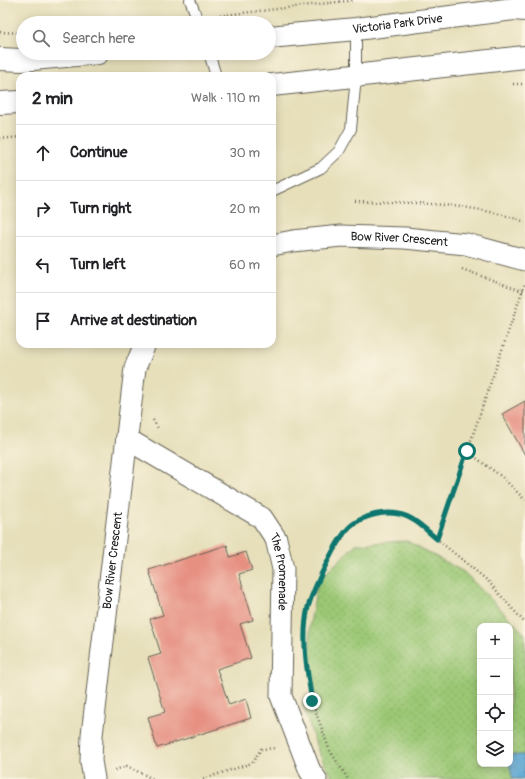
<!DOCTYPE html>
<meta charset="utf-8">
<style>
:root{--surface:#fff;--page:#f6f6f6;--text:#202124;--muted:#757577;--line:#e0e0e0}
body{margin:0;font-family:Pangolin,sans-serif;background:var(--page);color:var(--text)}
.controls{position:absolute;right:12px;bottom:12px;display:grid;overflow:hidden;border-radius:8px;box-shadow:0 2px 10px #0003}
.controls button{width:36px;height:36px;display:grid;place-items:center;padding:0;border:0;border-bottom:1px solid var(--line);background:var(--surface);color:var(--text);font:20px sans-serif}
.stop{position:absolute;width:12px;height:12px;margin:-9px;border:3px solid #0f766e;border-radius:50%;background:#fff}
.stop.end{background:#0f766e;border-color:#fff;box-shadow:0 1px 4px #0008}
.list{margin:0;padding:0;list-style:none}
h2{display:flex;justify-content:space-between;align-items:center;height:52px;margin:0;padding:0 16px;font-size:17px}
h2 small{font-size:13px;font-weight:400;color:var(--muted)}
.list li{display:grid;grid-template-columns:26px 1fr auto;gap:12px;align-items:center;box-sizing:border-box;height:56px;padding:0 16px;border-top:1px solid var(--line)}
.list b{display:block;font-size:15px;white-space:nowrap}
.list em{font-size:13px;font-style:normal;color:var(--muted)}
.icon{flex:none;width:22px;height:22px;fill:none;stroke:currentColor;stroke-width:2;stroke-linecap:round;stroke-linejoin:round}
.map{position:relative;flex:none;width:525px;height:779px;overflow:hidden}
.search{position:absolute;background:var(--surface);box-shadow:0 2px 10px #0003;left:16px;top:16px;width:260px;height:44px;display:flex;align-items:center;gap:10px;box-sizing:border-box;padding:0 14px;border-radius:22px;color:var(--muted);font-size:15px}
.panel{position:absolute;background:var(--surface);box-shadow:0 2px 10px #0003;left:16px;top:72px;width:260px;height:276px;border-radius:12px}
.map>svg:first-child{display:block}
</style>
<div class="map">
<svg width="525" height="779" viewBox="0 0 525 779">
<defs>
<pattern id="park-dots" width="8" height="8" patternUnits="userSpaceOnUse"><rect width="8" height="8" fill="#9bc875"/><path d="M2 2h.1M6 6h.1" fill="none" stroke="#85ab65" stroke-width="1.8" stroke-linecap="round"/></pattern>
<pattern id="water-ripples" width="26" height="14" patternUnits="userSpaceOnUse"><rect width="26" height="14" fill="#5aa6d2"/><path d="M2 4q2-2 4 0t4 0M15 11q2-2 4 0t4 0" fill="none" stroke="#4a86aa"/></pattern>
</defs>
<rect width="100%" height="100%" fill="#fcf5e5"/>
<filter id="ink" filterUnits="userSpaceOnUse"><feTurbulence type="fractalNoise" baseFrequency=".025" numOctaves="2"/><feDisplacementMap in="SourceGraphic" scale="8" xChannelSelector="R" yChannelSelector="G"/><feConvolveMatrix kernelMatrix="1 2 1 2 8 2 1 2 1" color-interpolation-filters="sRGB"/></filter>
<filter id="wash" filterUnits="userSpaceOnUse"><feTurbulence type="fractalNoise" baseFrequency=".012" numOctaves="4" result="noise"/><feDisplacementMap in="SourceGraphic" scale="16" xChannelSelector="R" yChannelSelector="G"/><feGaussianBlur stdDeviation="0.9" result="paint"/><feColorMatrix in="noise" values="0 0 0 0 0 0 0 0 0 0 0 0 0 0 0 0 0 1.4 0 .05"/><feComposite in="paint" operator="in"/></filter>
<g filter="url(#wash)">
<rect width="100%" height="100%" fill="#e6dfba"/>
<!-- park -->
<path fill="url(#park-dots)" stroke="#5c7248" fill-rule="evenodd" d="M407 541 464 572 525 634V779H333L318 751 302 704 315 694 310 650V624L318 581 356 544ZM480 626H510V764H480Z"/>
<!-- water -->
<path fill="url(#water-ripples)" stroke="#3b6177" d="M510 755H525V779H513L509 764Z"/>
<g id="blocks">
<!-- building -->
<path fill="#e69082" d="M525 401V455L502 414Z
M227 545 230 557 246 552 252 570 239 574 253 620 240 624 251 658 217 669 229 705 246 699 251 718 157 748 148 717 165 712 148 658 161 654 150 619 163 615 149 570Z"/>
</g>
</g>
<g filter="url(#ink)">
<use href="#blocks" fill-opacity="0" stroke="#636053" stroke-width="1"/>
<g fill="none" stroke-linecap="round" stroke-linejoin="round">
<defs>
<path id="service" d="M190 0 199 23
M209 53 216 76
M272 191 321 168 339 151 351 129 356 77V29"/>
<g id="minor">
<path id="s1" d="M272 245 293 241 341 236 405 238 466 244 525 260"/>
<path id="s2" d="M127 439 262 518 276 539 283 569 281 696 310 771 316 779"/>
<path id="s3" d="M94 779 91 761 92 735 135 368 145 344"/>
</g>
<g id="tertiary">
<path id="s4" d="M269 37 356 29 514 9 525 10"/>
<path d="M0 59 22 60 98 53"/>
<path d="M272 85 525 57"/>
<path d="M0 103 20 102"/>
</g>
</defs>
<!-- service casing -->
<use href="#service" stroke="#636053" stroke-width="12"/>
<!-- minor casing -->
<use href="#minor" stroke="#636053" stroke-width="23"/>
<!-- tertiary casing -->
<use href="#tertiary" stroke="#636053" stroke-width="24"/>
<!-- path -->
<path stroke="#636053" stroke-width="2.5" stroke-dasharray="1 3" stroke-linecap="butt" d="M216 16 355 0
M151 23 179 20
M0 32 23 33
M513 84H525
M0 139 20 137
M355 201C412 203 471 202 525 222
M462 269 525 292
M153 420 159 430
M467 451 502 477 525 500
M437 539 525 283
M307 619 308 607 332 552 352 525 378 513 400 514 415 521 488 581 525 623
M306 666 312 701 329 749 348 779
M115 770 127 766 153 779
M203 779 252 763 261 749 276 748"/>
<!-- service -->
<use href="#service" stroke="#fff" stroke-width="10"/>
<!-- minor -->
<use href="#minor" stroke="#fff" stroke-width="21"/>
<!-- tertiary -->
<use href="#tertiary" stroke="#fff" stroke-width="22"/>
</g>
</g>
<g fill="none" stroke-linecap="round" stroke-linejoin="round" filter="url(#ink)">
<!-- route -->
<path stroke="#0f766e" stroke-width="5" d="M312 701C307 671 301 638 308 607 313 590 338 534 353 524 366 515 384 511 399 514 414 517 426 530 437 539L467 451"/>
</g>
<g text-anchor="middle" stroke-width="3" stroke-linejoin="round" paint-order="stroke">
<!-- street labels -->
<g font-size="12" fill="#1c1c1c" stroke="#fcf5e5">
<text dy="4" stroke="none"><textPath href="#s4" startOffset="129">Victoria Park Drive</textPath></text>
<text dy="4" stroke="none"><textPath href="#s1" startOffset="128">Bow River Crescent</textPath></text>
<text dy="4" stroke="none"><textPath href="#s3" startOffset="220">Bow River Crescent</textPath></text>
<text dy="4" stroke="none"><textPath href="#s2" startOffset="215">The Promenade</textPath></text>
</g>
</g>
</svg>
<div class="controls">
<button>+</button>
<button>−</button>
<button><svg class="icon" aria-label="locate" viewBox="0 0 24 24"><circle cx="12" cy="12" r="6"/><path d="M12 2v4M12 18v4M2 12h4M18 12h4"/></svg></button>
<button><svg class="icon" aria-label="layers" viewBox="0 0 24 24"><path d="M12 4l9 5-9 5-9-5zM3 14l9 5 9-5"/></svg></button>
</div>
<div class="stop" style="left:467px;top:451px"></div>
<div class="stop end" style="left:312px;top:701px"></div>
<div class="search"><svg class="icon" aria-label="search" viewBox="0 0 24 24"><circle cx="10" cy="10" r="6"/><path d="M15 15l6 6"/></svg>Search here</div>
<section class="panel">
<h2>2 min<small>Walk · 110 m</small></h2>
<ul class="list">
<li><svg class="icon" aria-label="ahead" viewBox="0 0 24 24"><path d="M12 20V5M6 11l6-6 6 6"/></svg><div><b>Continue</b></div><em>30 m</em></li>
<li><svg class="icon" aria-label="right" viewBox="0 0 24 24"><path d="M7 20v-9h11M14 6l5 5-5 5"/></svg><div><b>Turn right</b></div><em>20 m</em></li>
<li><svg class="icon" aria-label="left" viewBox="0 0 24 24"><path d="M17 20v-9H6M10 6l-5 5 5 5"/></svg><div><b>Turn left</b></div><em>60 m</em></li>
<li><svg class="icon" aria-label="arrive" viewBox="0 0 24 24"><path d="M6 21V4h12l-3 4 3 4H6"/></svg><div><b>Arrive at destination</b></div></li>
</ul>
</section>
</div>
